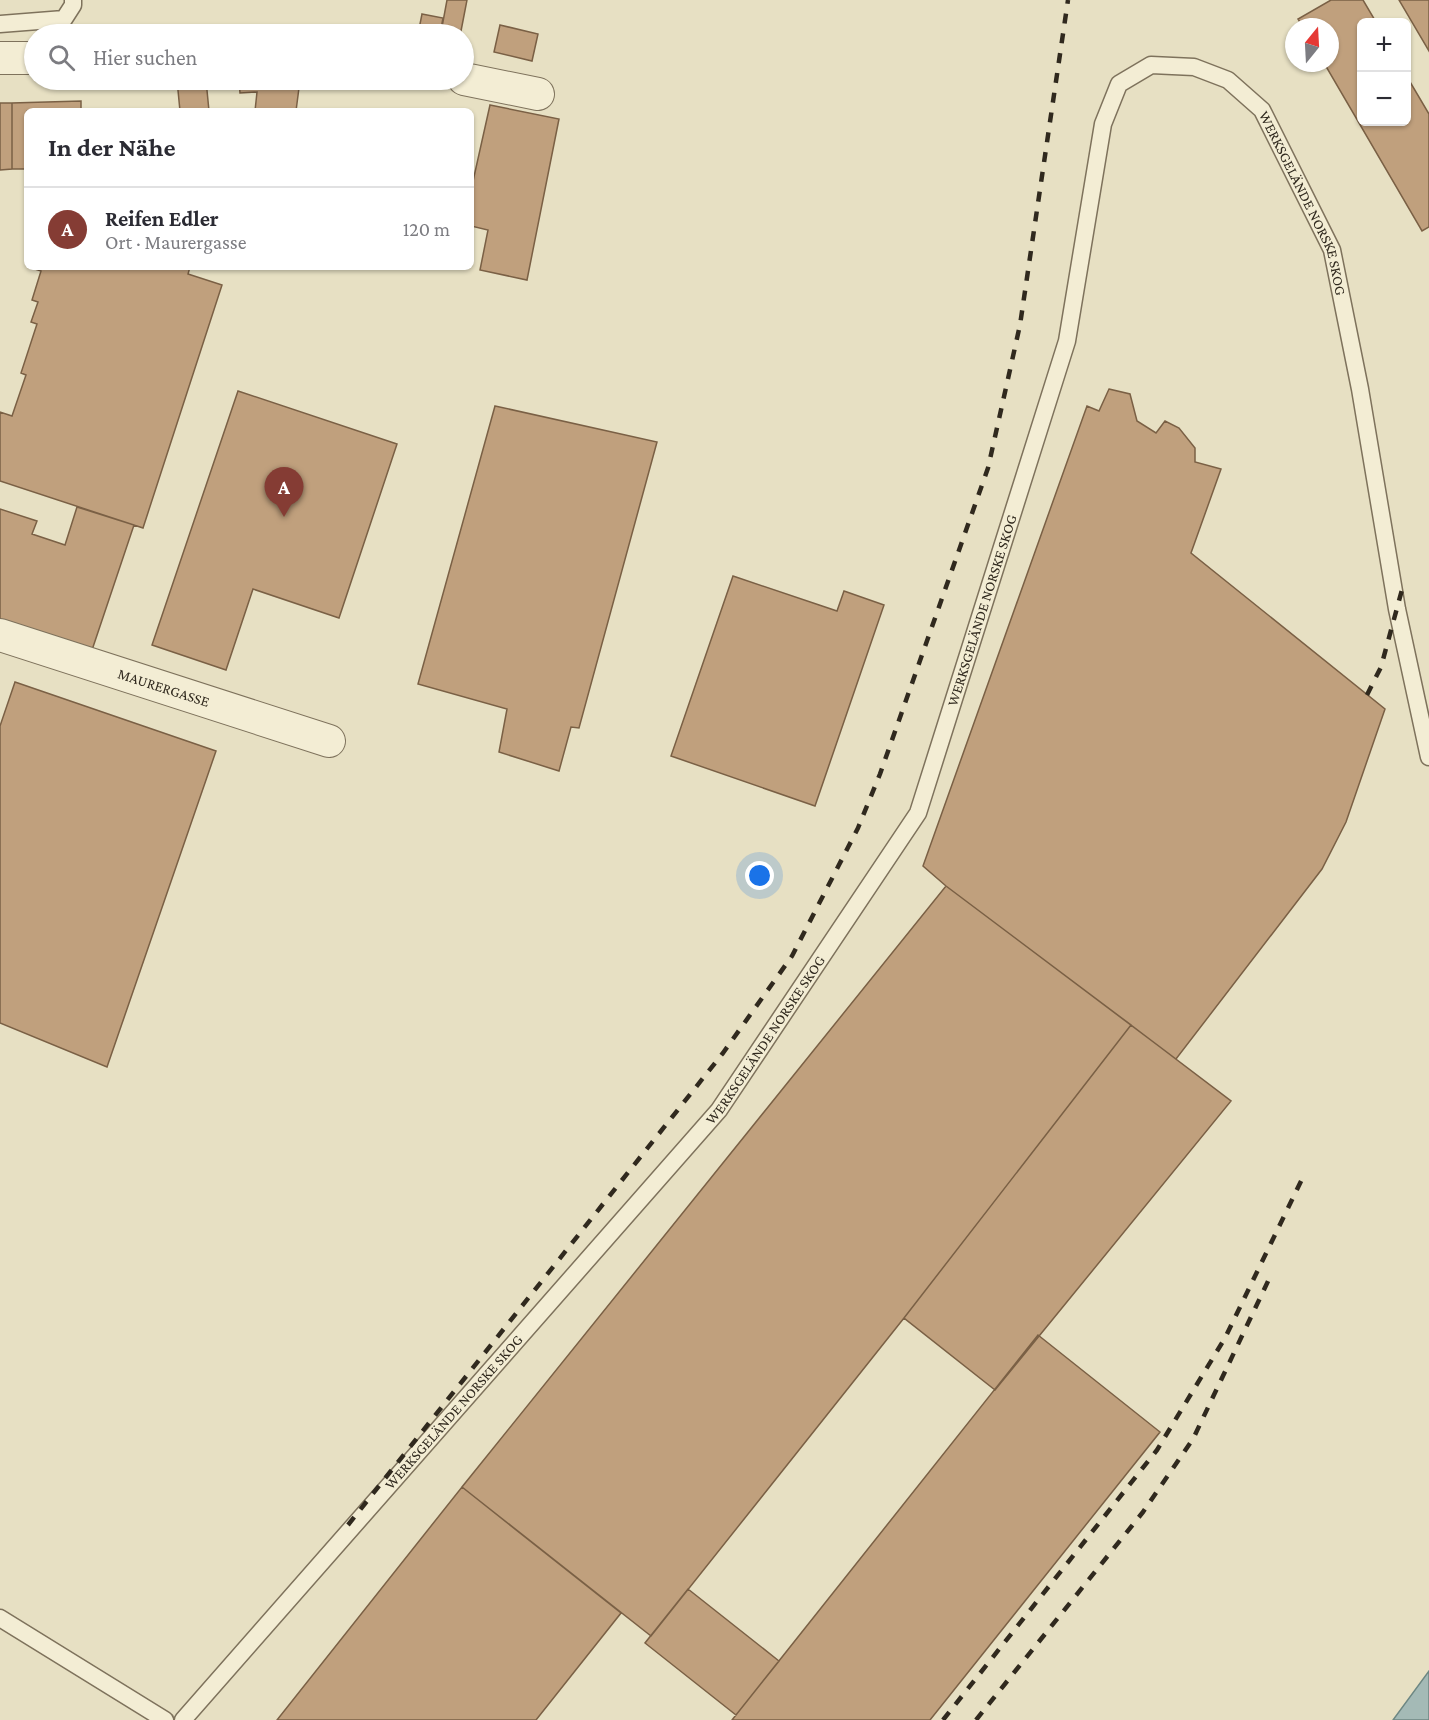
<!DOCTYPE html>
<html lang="de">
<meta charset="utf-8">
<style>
:root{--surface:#fff;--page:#f7f7f7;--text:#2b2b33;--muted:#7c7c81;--line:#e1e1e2;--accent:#853c34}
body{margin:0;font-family:"Crimson Pro",serif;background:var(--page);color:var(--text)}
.controls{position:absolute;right:18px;top:18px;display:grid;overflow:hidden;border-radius:9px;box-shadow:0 2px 4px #0004}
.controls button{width:54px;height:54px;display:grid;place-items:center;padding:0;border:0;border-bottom:2px solid var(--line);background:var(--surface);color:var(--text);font:30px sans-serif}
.compass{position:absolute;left:1285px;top:18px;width:54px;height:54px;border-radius:50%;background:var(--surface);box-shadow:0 2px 4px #0004;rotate:18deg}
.you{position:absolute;left:760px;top:876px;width:21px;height:21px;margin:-15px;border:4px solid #fff;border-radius:50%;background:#1a73e8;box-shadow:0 0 0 9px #1a73e833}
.badge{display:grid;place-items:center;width:39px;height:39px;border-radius:50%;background:var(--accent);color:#fff;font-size:20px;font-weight:700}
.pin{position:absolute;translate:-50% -50px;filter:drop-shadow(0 2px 3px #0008)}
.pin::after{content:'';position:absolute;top:32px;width:21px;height:18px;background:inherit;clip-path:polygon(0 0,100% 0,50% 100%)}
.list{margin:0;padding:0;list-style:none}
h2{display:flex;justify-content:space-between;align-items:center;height:78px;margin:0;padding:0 24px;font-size:26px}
h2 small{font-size:20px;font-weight:400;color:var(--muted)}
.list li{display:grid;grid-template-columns:39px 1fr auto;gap:18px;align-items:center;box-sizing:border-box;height:84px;padding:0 24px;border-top:2px solid var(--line)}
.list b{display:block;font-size:22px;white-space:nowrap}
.list p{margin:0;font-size:20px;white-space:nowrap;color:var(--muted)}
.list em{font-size:20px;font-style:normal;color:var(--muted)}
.icon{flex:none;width:33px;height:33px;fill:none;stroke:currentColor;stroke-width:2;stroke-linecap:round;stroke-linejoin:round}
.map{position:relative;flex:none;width:1429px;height:1720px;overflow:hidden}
.search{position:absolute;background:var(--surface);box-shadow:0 2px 4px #0004;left:24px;top:24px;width:450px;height:66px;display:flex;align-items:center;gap:15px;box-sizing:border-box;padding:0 21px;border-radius:33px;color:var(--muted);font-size:22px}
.panel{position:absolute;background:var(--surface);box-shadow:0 2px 4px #0004;left:24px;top:108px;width:450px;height:162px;border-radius:9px}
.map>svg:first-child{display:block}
</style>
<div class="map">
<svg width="1429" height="1720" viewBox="0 0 1429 1720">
<rect width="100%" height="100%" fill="#e7e0c3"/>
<!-- water -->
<path fill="#a4bab6" stroke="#6d8783" stroke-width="1.5" d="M1429 1671V1720H1393Z"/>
<!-- building -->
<path fill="#c0a07d" stroke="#7a6045" stroke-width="1.5" d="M447 0H467L461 31 442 27Z
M1331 0H1363L1376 22H1362V122H1406V75L1429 114V227L1422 231 1324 63H1330V27H1303L1298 19Z
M1399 0H1429V51Z
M422 14 443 18 440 34H418Z
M500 25 538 34 532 61 494 52Z
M177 80H206L209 111H180Z
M239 80H300L296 111H255L257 92 240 93Z
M81 101V111H27V169H12V103Z
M0 103H12V169L0 170Z
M490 105 559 119 527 280 480 270 488 230 471 226V190Z
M36 267H190L188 274 222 285 143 528 0 481V412L12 416 26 375 21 373 37 324 31 322 38 302 32 300 41 271 35 269Z
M1109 389 1130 394 1137 421 1156 433 1165 421 1179 428 1195 448V462L1221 469 1191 553 1385 709 1346 822 1322 869 1176 1059 946 886 923 866 1087 406 1099 411Z
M238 391 397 444 339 618 253 589 226 670 152 645Z
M495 406 657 442 579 728 571 727 559 771 499 752 507 709 418 684Z
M77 507 134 525 91 653 0 622V509L37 521 32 534 65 545Z
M733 576 837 611 844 591 884 605 815 806 671 756Z
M15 682 216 751 107 1067 0 1023V726Z
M946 886 1131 1025 904 1318 651 1636 462 1487Z
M1131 1025 1231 1101 995 1390 904 1318Z
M1038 1335 1160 1432 930 1720H732Z
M462 1487 621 1613 536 1720H277Z
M688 1589 779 1661 736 1715 645 1643Z"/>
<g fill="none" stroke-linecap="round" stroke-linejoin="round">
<defs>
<g id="lane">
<path d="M0 24 64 19 73 5V0"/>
<path d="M0 1618 165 1720"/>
<path id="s1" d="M183 1720 719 1110 918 813 1067 341 1103 124 1119 84 1151 65 1194 67 1228 80 1262 110 1332 250 1360 389 1397 609 1429 757"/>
</g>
<g id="street">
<path d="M0 58H34"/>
<path d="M464 79 538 94"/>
<path id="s2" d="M0 635 329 741"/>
</g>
</defs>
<!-- lane casing -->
<use href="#lane" stroke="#7e725c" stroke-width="19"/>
<!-- street casing -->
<use href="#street" stroke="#7e725c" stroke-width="34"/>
<!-- lane -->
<use href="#lane" stroke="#f3edd4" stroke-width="16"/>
<!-- street -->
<use href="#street" stroke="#f3edd4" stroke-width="32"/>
<!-- rail -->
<path stroke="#30291e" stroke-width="4.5" stroke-dasharray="10 10" stroke-linecap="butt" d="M1367 695 1381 667 1403 586
M348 1525 723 1053 792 956 858 828 880 774 988 468 1020 325 1068 0
M943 1720 1157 1450 1225 1338 1304 1175
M976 1720 1143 1512 1193 1439 1270 1277"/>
</g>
<g text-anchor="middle" stroke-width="4.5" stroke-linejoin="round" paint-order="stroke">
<!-- street labels -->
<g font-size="15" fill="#30291e" stroke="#efead1">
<text dy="5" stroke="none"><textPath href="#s1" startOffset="2192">WERKSGELÄNDE NORSKE SKOG</textPath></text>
<text dy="5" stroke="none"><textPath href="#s1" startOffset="1382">WERKSGELÄNDE NORSKE SKOG</textPath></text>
<text dy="5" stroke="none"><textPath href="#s2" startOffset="172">MAURERGASSE</textPath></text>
<text dy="5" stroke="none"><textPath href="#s1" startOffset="896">WERKSGELÄNDE NORSKE SKOG</textPath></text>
<text dy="5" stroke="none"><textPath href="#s1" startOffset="410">WERKSGELÄNDE NORSKE SKOG</textPath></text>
</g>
</g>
</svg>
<div class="controls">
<button>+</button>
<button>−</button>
</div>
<svg class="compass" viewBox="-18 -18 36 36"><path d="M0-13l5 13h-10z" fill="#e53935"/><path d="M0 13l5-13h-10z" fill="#7c7c81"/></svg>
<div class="you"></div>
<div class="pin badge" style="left:284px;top:517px">A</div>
<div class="search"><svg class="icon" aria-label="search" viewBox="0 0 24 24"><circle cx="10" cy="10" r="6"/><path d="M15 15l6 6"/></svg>Hier suchen</div>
<section class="panel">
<h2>In der Nähe<small></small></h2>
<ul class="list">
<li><span class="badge">A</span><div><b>Reifen Edler</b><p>Ort · Maurergasse</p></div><em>120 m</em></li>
</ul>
</section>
</div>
